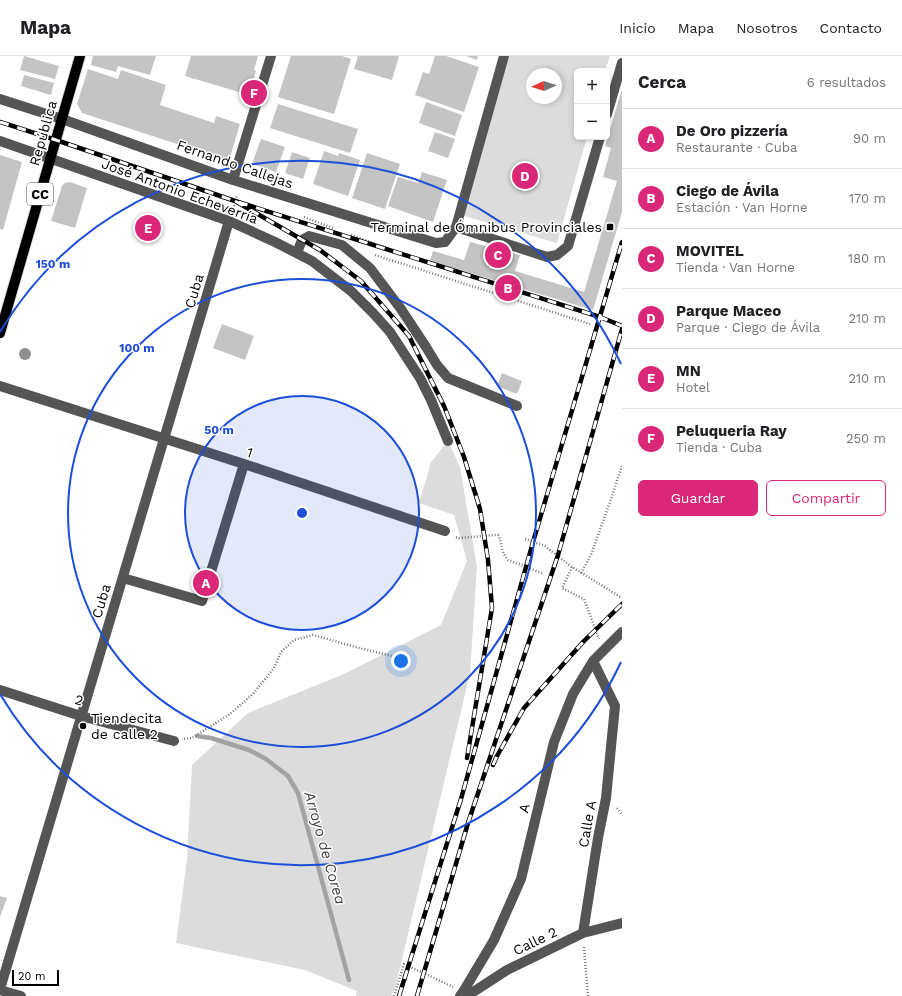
<!DOCTYPE html>
<html lang="es">
<meta charset="utf-8">
<style>
:root{--surface:#fff;--page:#f2f2f2;--text:#202124;--muted:#757577;--line:#e0e0e0;--accent:#db2777}
body{margin:0;font-family:"Work Sans",sans-serif;background:var(--page);color:var(--text)}
.controls{position:absolute;right:12px;top:12px;display:grid;overflow:hidden;border-radius:6px;box-shadow:0 2px 6px #0003}
.controls button{width:36px;height:36px;display:grid;place-items:center;padding:0;border:0;border-bottom:1px solid var(--line);background:var(--surface);color:var(--text);font:20px sans-serif}
.compass{position:absolute;left:526px;top:12px;width:36px;height:36px;border-radius:50%;background:var(--surface);box-shadow:0 2px 6px #0003;rotate:267deg}
.scale{position:absolute;left:12px;bottom:10px;width:47px;box-sizing:border-box;padding-left:4px;border:2px solid #000;border-top:0;font-size:11px;line-height:14px;white-space:nowrap;color:#000;-webkit-text-stroke:3px #fff;paint-order:stroke}
.you{position:absolute;left:401px;top:605px;width:14px;height:14px;margin:-10px;border:3px solid #fff;border-radius:50%;background:#1a73e8;box-shadow:0 0 0 6px #1a73e833}
.badge{display:grid;place-items:center;width:26px;height:26px;border-radius:50%;background:var(--accent);color:#fff;font-size:13px;font-weight:700}
.pin{position:absolute;translate:-50% -50%;border:2px solid #fff;box-shadow:0 1px 4px #0006}
.list{margin:0;padding:0;list-style:none}
h2{display:flex;justify-content:space-between;align-items:center;height:52px;margin:0;padding:0 16px;font-size:17px}
h2 small{font-size:13px;font-weight:400;color:var(--muted)}
.list li{display:grid;grid-template-columns:26px 1fr auto;gap:12px;align-items:center;box-sizing:border-box;height:60px;padding:0 16px;border-top:1px solid var(--line)}
.list b{display:block;font-size:15px;white-space:nowrap}
.list p{margin:0;font-size:13px;white-space:nowrap;color:var(--muted)}
.list em{font-size:13px;font-style:normal;color:var(--muted)}
.actions{display:flex;gap:8px;padding:12px 16px}
.actions a{flex:1;padding:9px 0;border:1px solid var(--accent);border-radius:6px;text-align:center;font-size:14px;color:var(--accent)}
.actions .main{background:var(--accent);color:#fff}
.map{position:relative;flex:none;width:622px;height:940px;overflow:hidden}
header{display:flex;align-items:center;gap:24px;box-sizing:border-box;height:56px;padding:0 20px;background:var(--surface);border-bottom:1px solid var(--line)}
header strong{font-size:19px}
nav{display:flex;gap:22px;margin-inline-start:auto;font-size:14px}
main{display:flex}
aside{flex:1;background:var(--surface)}
.map>svg:first-child{display:block}
</style>
<header>
<strong>Mapa</strong>
<nav><a>Inicio</a><a>Mapa</a><a>Nosotros</a><a>Contacto</a></nav>
</header>
<main>
<div class="map">
<svg width="622" height="940" viewBox="0 0 622 940">
<rect width="100%" height="100%" fill="#fff"/>
<!-- green -->
<path fill="#dcdcdc" fill-rule="evenodd" d="M509 0H610L605 15H577V81H587L557 187 464 160ZM532 18H556V42H532Z
M448 385 460 411 477 511 470 617 395 933 391 940H356L357 935 305 914 176 887 187 803 192 709 248 657 344 618 441 569 467 505 454 459 419 447 431 406Z"/>
<g fill="none" stroke-linecap="round" stroke-linejoin="round">
<!-- stream -->
<path stroke="#a3a3a3" stroke-width="4.5" d="M197 680 211 682 249 694 266 703 288 720 298 737 349 924"/>
</g>
<!-- building -->
<path fill="#c4c4c4" d="M24 0 59 10 55 23 20 14Z
M93 0H156L150 19 118 10 116 16 91 9Z
M191 0H258L254 14 256 15 249 39 185 20Z
M291 0H342L351 3 334 58 278 41Z
M358 0H399L392 24 354 13Z
M435 0H446L479 11 464 56 415 39 423 16 429 18Z
M466 0H478L477 4Z
M88 13 118 23 121 14 166 29 160 49 214 67 216 60 240 68 229 105 82 57 77 48Z
M24 19 54 27 51 39 21 30Z
M622 33V156L593 254 430 205 433 195 464 204 470 186 520 199 515 215 584 236 617 125 603 121 611 92 605 90Z
M426 46 462 59 455 80 419 67Z
M278 48 358 73 350 97 270 72Z
M435 76 455 83 448 102 428 95Z
M261 83 285 91 276 116 252 108Z
M324 95 338 100 339 97 360 104 348 140 313 128Z
M292 96 310 102 303 123 285 117Z
M367 97 400 108 385 153 352 142Z
M0 99 22 106 3 174 0 173Z
M422 116 447 124 433 166 388 150 398 121 418 127Z
M70 126 87 132 75 172 51 165 62 130 65 127Z
M222 268 254 280 245 304 213 292Z
M502 317 522 325 517 338 497 330Z
M0 840 7 842 0 861Z"/>
<g fill="none" stroke-linecap="round" stroke-linejoin="round">
<defs>
<path id="major" d="M0 277 80 0"/>
</defs>
<!-- major casing -->
<use href="#major" stroke="#dbdbdb" stroke-width="12"/>
<!-- path -->
<path stroke="#777" stroke-width="2.5" stroke-dasharray="1 2" stroke-linecap="butt" d="M233 153 237 139
M304 161 333 172
M351 179 390 193
M375 199 590 268
M456 481 459 482 495 479H498C503 488 500 495 508 504L544 518
M525 483 545 490 572 511 622 542
M572 511 562 532 584 543 599 583
M581 517 591 499 611 443 622 410
M184 683 192 682 230 658 253 638 274 612 281 596 294 584 313 579 363 593 409 604
M617 752 622 758
M584 891 588 940
M394 940 404 908 453 931"/>
<!-- minor -->
<path stroke="#555" stroke-width="10" d="M0 43 62 63 233 124 436 187 445 186 456 171 504 0
M607 58 622 7
M0 85 229 165 275 186 312 205 351 235 374 258 390 276 420 322 431 344 448 385
M233 124 271 0
M456 171 547 201 557 199 568 190 600 81
M297 197 302 184 309 180 342 189 370 212 401 253 426 291 437 309 448 322 517 350
M0 330 244 408 445 475
M123 522 202 545 244 408
M0 634 81 660 174 685
M583 877 598 782 606 742 615 650 593 605
M0 933 229 165
M0 934 21 940
M460 940 463 936 494 884 521 823 554 686 573 638 593 605 622 576
M467 940 507 914 583 877 622 867"/>
<!-- major -->
<use href="#major" stroke="#000" stroke-width="10"/>
<defs>
<path id="rail" d="M0 66 56 84 235 145 600 261 622 270
M235 145 320 194 361 225 409 280 444 350 464 401 480 453 488 504 492 552 467 702
M493 709 497 700 524 652 584 585 622 548
M399 940 461 743 533 486 622 186
M417 940 468 767 558 499 622 273"/>
</defs>
<!-- rail casing -->
<use href="#rail" stroke="#000" stroke-width="4.5"/>
<!-- rail -->
<use href="#rail" stroke="#fff" stroke-width="3" stroke-dasharray="9" stroke-linecap="butt"/>
</g>
<!-- trees -->
<circle fill="#8f8f8f" cx="25" cy="298" r="6"/>
<!-- distance rings -->
<circle cx="302" cy="457" r="117" fill="#1d4ed8" fill-opacity=".12"/>
<g fill="none" stroke="#1d4ed8" stroke-width="2">
<circle cx="302" cy="457" r="117"/>
<circle cx="302" cy="457" r="234"/>
<path d="M621 606A352 352 0 0 1 0 638M0 276A352 352 0 0 1 621 308"/>
</g>
<!-- markers -->
<g fill="#000" stroke="#fff" stroke-width="1.5">
<rect x="606" y="167" width="8" height="8" rx="2"/>
<circle cx="83" cy="670" r="4"/>
</g>
<g text-anchor="middle" stroke-width="3" stroke-linejoin="round" paint-order="stroke">
<!-- shield labels -->
<rect fill="#fff" stroke="#4c4c4c" stroke-width="1" x="27" y="127" width="26" height="22" rx="3"/>
<g font-size="13" font-weight="bold" fill="#000">
<text x="40" y="143">CC</text>
</g>
<!-- street labels -->
<g font-size="14" fill="#000" stroke="#fff">
<text transform="translate(43 77) rotate(-74)" y="5">República</text>
<text transform="translate(235 108) rotate(19)" y="5">Fernando Callejas</text>
<text transform="translate(180 135) rotate(20)" y="5">José Antonio Echeverría</text>
<text transform="translate(194 235) rotate(-73)" y="5">Cuba</text>
<text transform="translate(250 396) rotate(18)" y="5">1</text>
<text transform="translate(101 545) rotate(-73)" y="5">Cuba</text>
<text transform="translate(79 644) rotate(17)" y="5">2</text>
<text transform="translate(524 752) rotate(-76)" y="5">A</text>
<text transform="translate(587 768) rotate(-80)" y="5">Calle A</text>
<text transform="translate(535 885) rotate(-26)" y="5">Calle 2</text>
</g>
<!-- poi labels -->
<g font-size="14" fill="#000" stroke="#fff" text-anchor="end">
<text x="602" y="176">Terminal de Ómnibus Provinciales</text>
<text x="91" y="667" text-anchor="start">Tiendecita<tspan x="91" dy="16">de calle 2</tspan></text>
</g>
<!-- water labels -->
<g font-size="15" font-style="italic" fill="#444" stroke="#fff">
<text transform="translate(325 792) rotate(74)" y="5">Arroyo de Corea</text>
</g>
</g>
<circle cx="302" cy="457" r="6" fill="#1d4ed8" stroke="#fff" stroke-width="2"/>
<g font-size="12" text-anchor="middle" font-weight="bold" fill="#1d4ed8" stroke="#fff" stroke-width="3" stroke-linejoin="round" paint-order="stroke">
<text x="53" y="212">150 m</text>
<text x="137" y="296">100 m</text>
<text x="219" y="378">50 m</text>
</g>
</svg>
<div class="controls">
<button>+</button>
<button>−</button>
</div>
<svg class="compass" viewBox="-18 -18 36 36"><path d="M0-13l5 13h-10z" fill="#e53935"/><path d="M0 13l5-13h-10z" fill="#757577"/></svg>
<div class="scale">20 m</div>
<div class="you"></div>
<div class="pin badge" style="left:206px;top:527px">A</div>
<div class="pin badge" style="left:508px;top:232px">B</div>
<div class="pin badge" style="left:498px;top:199px">C</div>
<div class="pin badge" style="left:525px;top:120px">D</div>
<div class="pin badge" style="left:148px;top:172px">E</div>
<div class="pin badge" style="left:254px;top:37px">F</div>
</div>
<aside>
<h2>Cerca<small>6 resultados</small></h2>
<ul class="list">
<li><span class="badge">A</span><div><b>De Oro pizzería</b><p>Restaurante · Cuba</p></div><em>90 m</em></li>
<li><span class="badge">B</span><div><b>Ciego de Ávila</b><p>Estación · Van Horne</p></div><em>170 m</em></li>
<li><span class="badge">C</span><div><b>MOVITEL</b><p>Tienda · Van Horne</p></div><em>180 m</em></li>
<li><span class="badge">D</span><div><b>Parque Maceo</b><p>Parque · Ciego de Ávila</p></div><em>210 m</em></li>
<li><span class="badge">E</span><div><b>MN</b><p>Hotel</p></div><em>210 m</em></li>
<li><span class="badge">F</span><div><b>Peluqueria Ray</b><p>Tienda · Cuba</p></div><em>250 m</em></li>
</ul>
<div class="actions"><a class="main">Guardar</a><a>Compartir</a></div>
</aside>
</main>
